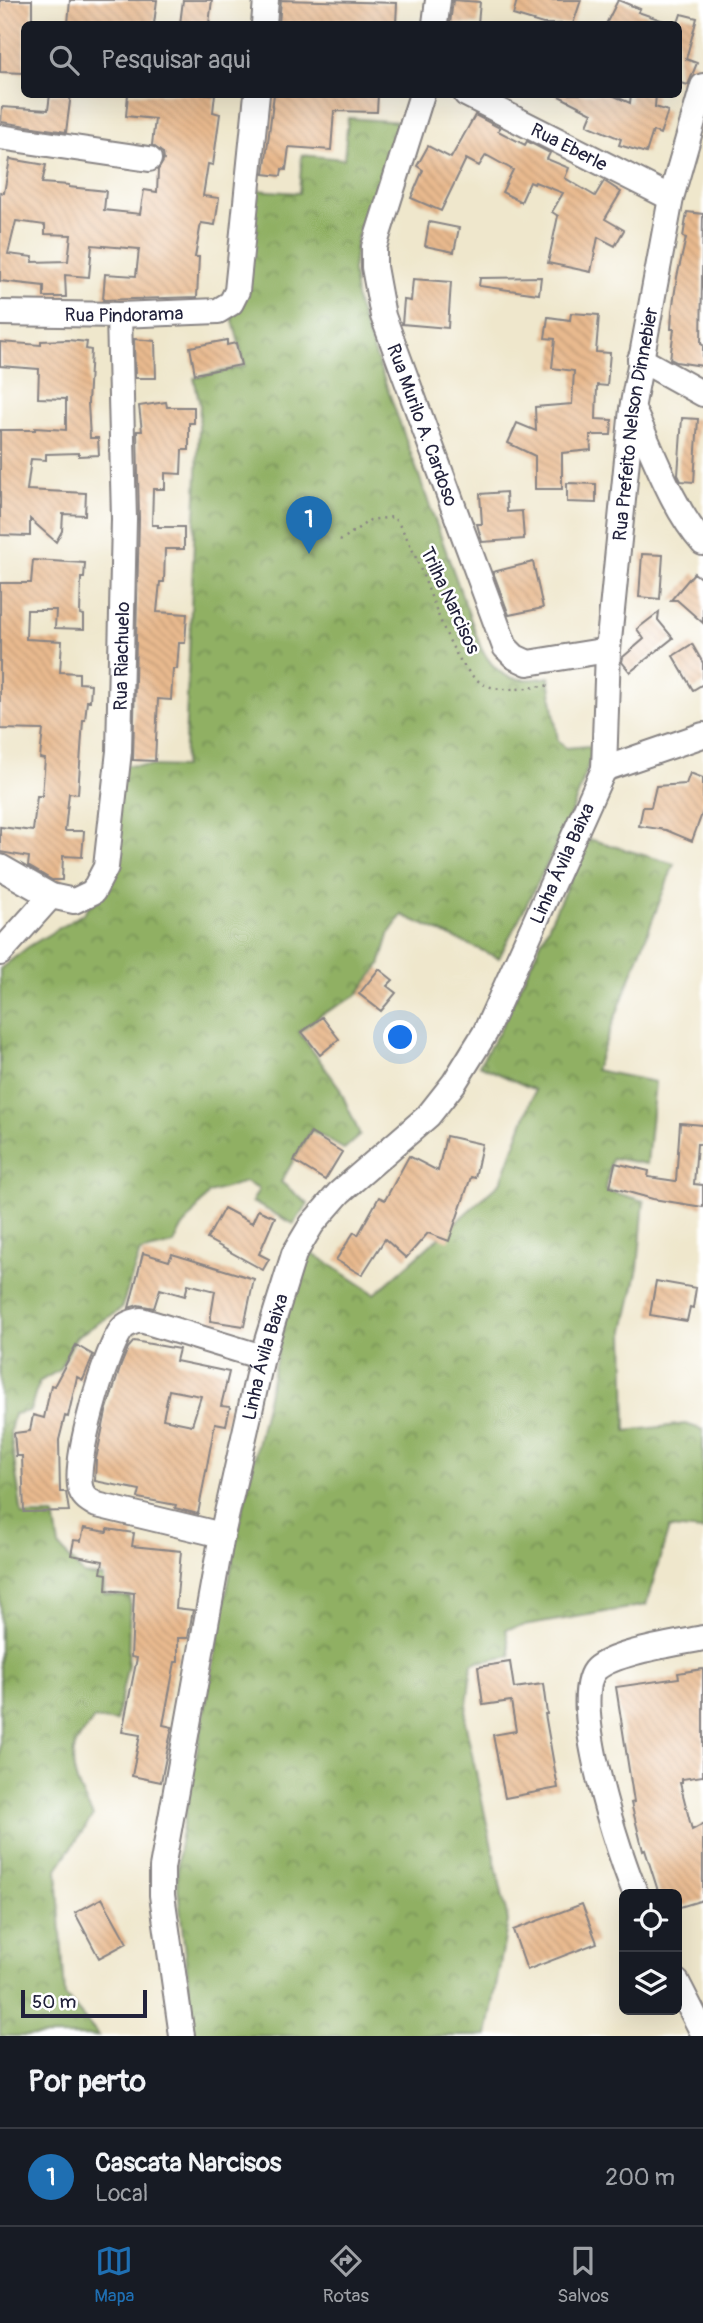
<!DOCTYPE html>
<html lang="pt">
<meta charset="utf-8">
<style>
:root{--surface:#171b24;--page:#242831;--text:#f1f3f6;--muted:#9ea1a6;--line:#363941;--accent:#1f6fb2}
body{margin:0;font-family:Pangolin,sans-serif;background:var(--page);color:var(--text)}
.controls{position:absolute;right:21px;bottom:21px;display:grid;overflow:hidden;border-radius:10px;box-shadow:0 7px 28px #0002}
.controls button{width:63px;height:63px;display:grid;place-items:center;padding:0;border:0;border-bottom:2px solid var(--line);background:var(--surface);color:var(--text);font:35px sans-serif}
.scale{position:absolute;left:21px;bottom:18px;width:126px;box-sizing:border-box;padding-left:7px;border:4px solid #22223b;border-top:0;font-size:19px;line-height:24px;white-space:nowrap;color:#22223b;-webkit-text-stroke:5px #fff;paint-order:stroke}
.you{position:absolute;left:401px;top:1038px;width:24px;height:24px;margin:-18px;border:5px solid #fff;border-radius:50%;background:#1a73e8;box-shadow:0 0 0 10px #1a73e833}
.badge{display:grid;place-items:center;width:46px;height:46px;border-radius:50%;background:var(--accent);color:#fff;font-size:23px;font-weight:700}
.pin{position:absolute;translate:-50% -58px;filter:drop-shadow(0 2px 4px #0008)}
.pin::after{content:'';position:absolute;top:37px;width:24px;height:21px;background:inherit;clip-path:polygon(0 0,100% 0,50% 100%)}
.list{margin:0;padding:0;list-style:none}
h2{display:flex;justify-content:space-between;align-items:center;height:91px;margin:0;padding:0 28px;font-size:30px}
h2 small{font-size:23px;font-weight:400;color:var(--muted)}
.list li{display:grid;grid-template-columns:46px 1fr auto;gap:21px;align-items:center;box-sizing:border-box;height:98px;padding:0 28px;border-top:2px solid var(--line)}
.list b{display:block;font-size:26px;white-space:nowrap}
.list p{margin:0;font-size:23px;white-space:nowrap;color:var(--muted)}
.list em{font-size:23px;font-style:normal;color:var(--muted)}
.icon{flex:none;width:38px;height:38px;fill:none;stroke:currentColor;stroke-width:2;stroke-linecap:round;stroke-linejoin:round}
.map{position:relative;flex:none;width:703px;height:2036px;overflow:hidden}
.search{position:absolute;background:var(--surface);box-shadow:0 7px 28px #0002;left:21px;right:21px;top:21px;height:77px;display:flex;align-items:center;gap:18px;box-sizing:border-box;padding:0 24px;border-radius:10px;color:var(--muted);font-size:26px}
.sheet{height:189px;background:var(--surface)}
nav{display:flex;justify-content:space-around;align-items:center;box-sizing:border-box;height:98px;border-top:2px solid var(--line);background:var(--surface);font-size:19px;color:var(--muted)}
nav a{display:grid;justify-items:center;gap:4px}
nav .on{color:var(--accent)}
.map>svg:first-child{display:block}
</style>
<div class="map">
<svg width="703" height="2036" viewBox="0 0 703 2036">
<defs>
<pattern id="forest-crowns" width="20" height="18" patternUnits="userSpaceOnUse" patternTransform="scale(1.75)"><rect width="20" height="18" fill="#90b064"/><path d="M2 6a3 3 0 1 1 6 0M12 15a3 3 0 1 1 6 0" fill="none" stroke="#758f54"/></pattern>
<pattern id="building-back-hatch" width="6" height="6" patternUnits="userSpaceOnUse" patternTransform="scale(1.75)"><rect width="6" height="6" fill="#e8b98e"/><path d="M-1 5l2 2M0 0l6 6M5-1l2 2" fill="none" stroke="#c79f7b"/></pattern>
</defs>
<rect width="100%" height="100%" fill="#fff"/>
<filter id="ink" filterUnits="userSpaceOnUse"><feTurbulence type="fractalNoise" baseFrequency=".0143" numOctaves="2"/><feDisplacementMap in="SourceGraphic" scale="14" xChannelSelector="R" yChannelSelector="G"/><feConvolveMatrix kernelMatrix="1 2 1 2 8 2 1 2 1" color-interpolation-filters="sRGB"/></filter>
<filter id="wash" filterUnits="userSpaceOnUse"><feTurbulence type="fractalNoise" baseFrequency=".00686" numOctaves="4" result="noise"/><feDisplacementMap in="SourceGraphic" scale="28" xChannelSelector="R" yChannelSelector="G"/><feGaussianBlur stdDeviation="1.57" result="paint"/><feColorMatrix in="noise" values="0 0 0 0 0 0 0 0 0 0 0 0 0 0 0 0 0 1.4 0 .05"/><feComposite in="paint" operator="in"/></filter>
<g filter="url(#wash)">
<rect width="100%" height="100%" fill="#efe7cc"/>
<!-- forest -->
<path fill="url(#forest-crowns)" stroke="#596950" stroke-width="2" d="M348 118 400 122 357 238 353 271 357 304 481 648C499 680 514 683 549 677L558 741 566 748 588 746 592 752C573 824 532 891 499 958L402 915 390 932 380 965 356 996 322 1014 299 1032 339 1087 360 1135 344 1149 311 1130 281 1182 308 1204 294 1224 252 1202 259 1189 245 1182 209 1193 180 1231 174 1244 140 1252 121 1309 76 1337 59 1370 39 1382 30 1411 14 1414 10 1431 22 1515H54L59 1546 84 1575 104 1577V1594L130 1597 128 1664 116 1722 94 1719C88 1728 78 1737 75 1747 68 1771 82 1795 93 1816L57 1869 65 1996 99 2036H0V969L28 947 84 913 103 882 122 765 184 767 200 405 194 378 245 366 232 317 255 190 299 193 302 155 344 159Z
M589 839 674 864 595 1070 655 1082 647 1164 612 1158 605 1190 644 1201 638 1268 624 1330 626 1431 686 1424 703 1430V1531L669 1528 646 1605 506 1629 511 1656 472 1663 465 1722 508 1921 487 2036H194L177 1879 179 1847 239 1526 297 1264 305 1248 375 1294 501 1182 535 1090 479 1065 499 1032Z"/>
<g id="blocks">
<!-- building -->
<path fill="url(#building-back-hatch)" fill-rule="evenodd" d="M0 0H32V24H24V73L0 72Z
M70 0H157L154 24H68Z
M183 0H212L209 24H180Z
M281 0 397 3 396 24H279Z
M453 0 480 2 478 24H450Z
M517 0H581L573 24H543L513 15Z
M618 0 640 9 638 12 667 22 666 24H606Z
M681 14 697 18 686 59 697 63 688 85 678 82V23Z
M50 94H71L66 132 1 122 2 107 48 110Z
M128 94H215L213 112 220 114 213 165 208 164 203 196 219 198 215 225 201 223 195 257H199L197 297 103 300 105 274 136 276 139 249 92 245 89 277 65 275 66 297H44V286L0 281V192L4 193 10 159 46 165 42 183 69 185V187L106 191 104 210 140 214 144 190 157 192 158 170 164 160 163 153 152 145 155 119 126 116ZM16 221 45 225V234L71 235 68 261 32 262 33 257 8 254Z
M274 94 310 96V94H378L377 112 334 111 331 150 289 147 286 170 282 169 281 176 264 174Z
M555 94H610L630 103 631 94H656L655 107 668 111 660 134 653 131 646 153 619 145 621 139 587 125 592 113Z
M475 115 500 128 498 131 525 145 527 141 550 153 547 159 569 168 565 178 595 196 604 181 621 192 605 219 624 230 615 246 598 237 591 272 548 263 558 216 552 212 563 193 535 182 534 184 530 182 521 202 502 192 513 170 486 155 479 166 466 159 441 211 411 198 423 170 417 166 428 146 451 158Z
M687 212 703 214 701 344 703 345V366L676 362 670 359 674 329H671L672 311 677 277 686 238 683 237Z
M429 222 459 228 454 252 425 246Z
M541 277 539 294 479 286 480 278Z
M413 279 451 282 448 328 402 324 404 300 411 301Z
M571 313 599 315 596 352 610 353 607 386 597 385 596 419 612 420 611 435H590L591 450 562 453V489H535V456L508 443 517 423 536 431 535 407 572 404 574 371 552 368 555 339 545 338 548 317 570 320Z
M134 339 155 341 156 378H135Z
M68 340 87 342 86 349 91 350 88 403 90 438H98L99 455 79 456V453L46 454V460L31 459 27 490 86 493 85 515 63 514 62 531 56 542 30 519V536L0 535V430H35V428L66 430V399L38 398 39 369 0 366V342L41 345V341Z
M227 340V345L236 343 241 365 195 374 190 347Z
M166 402 167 407H194V423H189V450H182L181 474 165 473V489H153L152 525H158V527H184V549H165L164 582H160L157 612 187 614 185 643H179L177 669H173L171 700 158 699 155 761 133 760 139 519 137 431H142L139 406Z
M682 418 698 419 694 482 681 481 678 475Z
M567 483 596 484V503L567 502Z
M506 492 507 512 522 511 524 539 482 542 477 524H482L480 494Z
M642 554 663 555 660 599 639 597Z
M33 560 85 563 84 578H81L80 614 84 615V629L55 628 56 610H27L26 639 62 641 60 672 79 673V683L91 684 90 701H87L85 720H83L78 794 69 793 65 831H84L82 857 63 856 62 880H52L28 866 29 857 0 852V827L33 831 37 796H42L45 759 40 758 43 730 0 729V583H31Z
M533 562 543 608 509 615 493 572Z
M694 573 703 580V623L677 600H671Z
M659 612 658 620 673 638 630 672 622 662 623 657 644 639 637 629Z
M692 644 703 663V684L693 690 673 656Z
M690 773 703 778V811L692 841 666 830 639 826 643 807H651L656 786 686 784Z
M379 969 393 980 387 986 396 993 381 1011 359 994Z
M322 1017 339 1039 320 1055 302 1032Z
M680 1123 703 1125V1144H697L694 1184 703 1185V1207L653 1199 610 1187 615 1163 649 1171 648 1177 676 1181Z
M311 1133 342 1152 325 1180 294 1161Z
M446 1136 482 1144 475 1178 471 1177 449 1241 428 1233 406 1258 385 1239 362 1275 336 1260 354 1232 358 1235 379 1197 385 1200 409 1156 438 1171Z
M224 1208 252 1223 258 1210 275 1217 259 1254 269 1259 263 1270 207 1239Z
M143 1253 169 1261 172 1254 254 1279 244 1326 210 1321 215 1291 188 1284 185 1296 160 1289 154 1308 138 1305 129 1308Z
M656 1281 696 1288 693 1308 690 1307 687 1321 650 1315Z
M134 1341 179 1349 176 1361 229 1372 221 1406 230 1407 226 1425 215 1423 198 1514 175 1508 176 1505 138 1498 140 1490 95 1481 96 1459 106 1412 121 1365 128 1348ZM169 1390 201 1396 192 1425 163 1419Z
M76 1345 93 1355 83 1380 77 1377 68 1417 65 1416 59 1440 60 1492H66L69 1511 24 1512 22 1456H16L14 1433 30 1431 33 1415 44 1418 51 1385 54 1386Z
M84 1528 107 1532V1529L134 1533 132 1546 181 1551 176 1608 193 1610 188 1638H178V1662H175L163 1725 172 1727 161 1782 132 1776 140 1735 122 1732 137 1658 131 1657 134 1593 106 1590 107 1574 101 1573 103 1561 71 1555 74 1540 81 1541Z
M510 1662 514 1688 543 1684 547 1714H545L558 1788 505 1798 493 1735 516 1731 511 1701 483 1705 478 1667Z
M703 1669V1776L682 1779V1783H680L692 1830 703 1824V1900L677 1908V1894H659L645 1850 643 1851 631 1803 634 1802 616 1687 679 1678 678 1673Z
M102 1898 127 1943 99 1958 75 1913Z
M582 1904 597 1943 527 1970 513 1930Z"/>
</g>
</g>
<g filter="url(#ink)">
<use href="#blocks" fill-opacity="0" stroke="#888484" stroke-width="2"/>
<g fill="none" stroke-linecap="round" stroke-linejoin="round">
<defs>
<g id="minor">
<path d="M264 24 266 0"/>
<path d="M435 24 438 0"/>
<path id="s1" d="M422 94 374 247V267L383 316 505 647 515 657 528 663 608 650"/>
<path id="s2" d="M466 94 671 198"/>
<path d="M0 137 149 159"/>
<path id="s3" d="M0 313 119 315 218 311 231 303 237 291 257 94"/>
<path d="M640 359 703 394"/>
<path d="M633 410C653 452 672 508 703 543"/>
<path d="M604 769 703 735"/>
<path id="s4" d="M0 867 51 896 74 901 93 892 106 867 119 751 124 519 119 315"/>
<path d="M0 953 51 896"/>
<path d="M222 1535 97 1505C90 1501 84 1498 81 1490 72 1465 105 1351 122 1329 127 1323 133 1322 141 1320L262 1357"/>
<path d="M636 1894C620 1859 567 1696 596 1669 615 1652 676 1644 703 1638"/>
<path d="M677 1982 703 2033"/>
<path id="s5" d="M182 2036 162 1895V1868L222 1535 262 1357 294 1254 312 1224 339 1193 428 1116 454 1083 485 1033 604 769 608 650 632 409 671 198 703 86"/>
</g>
</defs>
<!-- minor casing -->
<use href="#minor" stroke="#888484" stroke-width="28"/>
<!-- path -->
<path stroke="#888484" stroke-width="2.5" stroke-dasharray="2 5" stroke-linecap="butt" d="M340 541 370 520 393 517C426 553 444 676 491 687 510 692 532 687 551 685"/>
<!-- minor -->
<use href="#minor" stroke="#fff" stroke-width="24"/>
</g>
</g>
<g text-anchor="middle" stroke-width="5" stroke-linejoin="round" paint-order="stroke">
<!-- street labels -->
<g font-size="19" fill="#22223b" stroke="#fff">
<text dy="7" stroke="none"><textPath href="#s2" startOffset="116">Rua Eberle</textPath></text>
<text dy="7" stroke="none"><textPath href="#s3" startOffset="124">Rua Pindorama</textPath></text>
<text dy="7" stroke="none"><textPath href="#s5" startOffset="1729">Rua Prefeito Nelson Dinnebier</textPath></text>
<text dy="7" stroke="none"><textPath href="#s1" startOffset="346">Rua Murilo A. Cardoso</textPath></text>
<text transform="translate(451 600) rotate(65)" y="7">Trilha Narcisos</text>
<text dy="7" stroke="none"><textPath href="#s4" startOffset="343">Rua Riachuelo</textPath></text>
<text dy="7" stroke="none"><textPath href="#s5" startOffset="1279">Linha Ávila Baixa</textPath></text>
<text dy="7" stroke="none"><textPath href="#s5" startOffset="691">Linha Ávila Baixa</textPath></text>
</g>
</g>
</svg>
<div class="controls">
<button><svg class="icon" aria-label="locate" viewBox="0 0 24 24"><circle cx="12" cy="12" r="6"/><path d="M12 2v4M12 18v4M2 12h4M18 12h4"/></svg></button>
<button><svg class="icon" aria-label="layers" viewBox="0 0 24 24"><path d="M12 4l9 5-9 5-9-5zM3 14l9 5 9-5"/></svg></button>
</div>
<div class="scale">50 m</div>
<div class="you"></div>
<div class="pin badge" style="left:309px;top:554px">1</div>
<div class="search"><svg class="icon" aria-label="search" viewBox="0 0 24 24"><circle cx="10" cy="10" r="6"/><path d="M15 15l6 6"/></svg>Pesquisar aqui</div>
</div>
<section class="sheet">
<h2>Por perto<small></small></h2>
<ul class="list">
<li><span class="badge">1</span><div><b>Cascata Narcisos</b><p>Local</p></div><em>200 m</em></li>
</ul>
</section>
<nav>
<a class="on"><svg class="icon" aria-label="map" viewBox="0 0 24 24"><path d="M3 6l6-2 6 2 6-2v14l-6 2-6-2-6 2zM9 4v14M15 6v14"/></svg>Mapa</a>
<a><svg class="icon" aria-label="directions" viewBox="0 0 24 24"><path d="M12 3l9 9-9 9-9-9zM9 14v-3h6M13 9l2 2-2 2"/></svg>Rotas</a>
<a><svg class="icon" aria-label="saved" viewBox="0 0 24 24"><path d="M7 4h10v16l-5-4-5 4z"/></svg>Salvos</a>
</nav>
